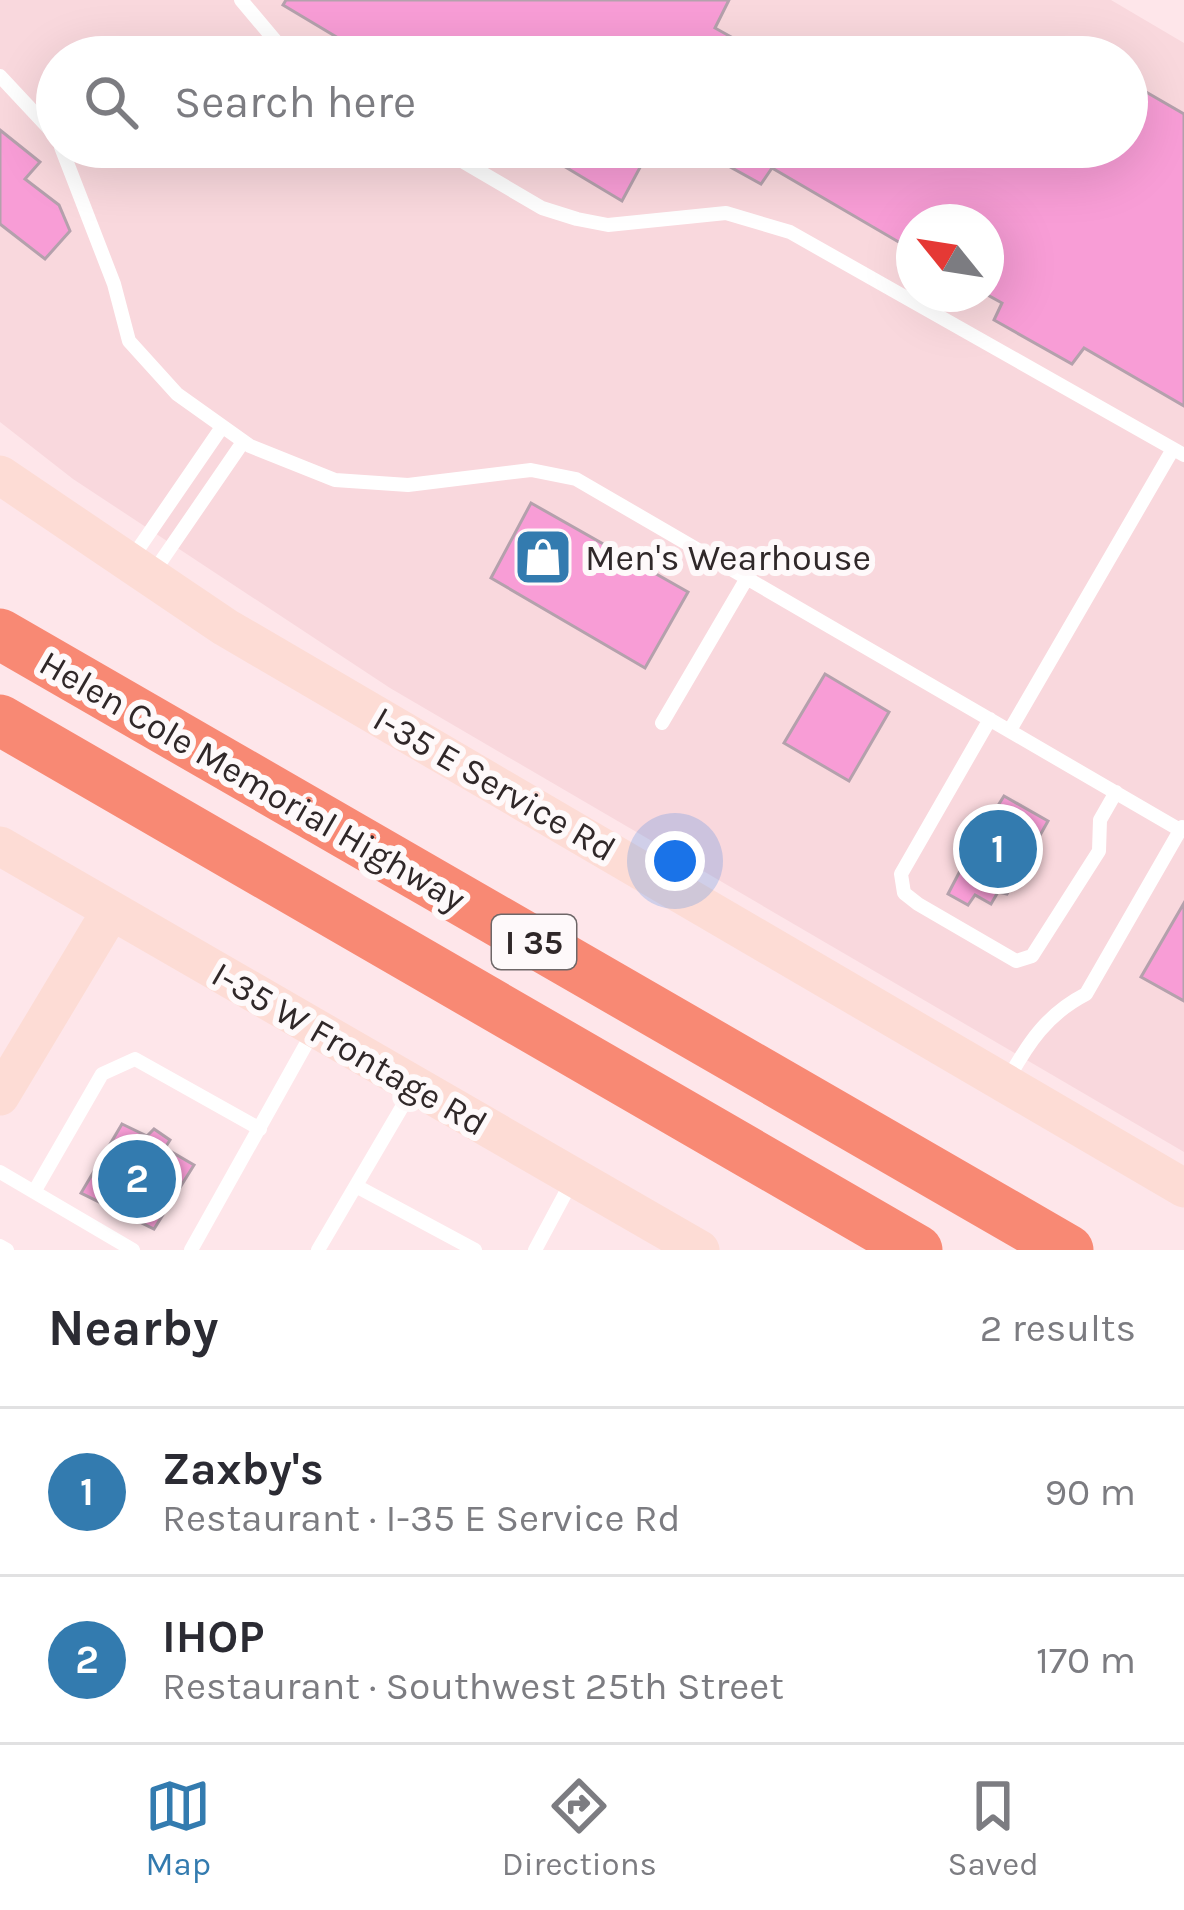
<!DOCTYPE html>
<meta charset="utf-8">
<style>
:root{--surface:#fff;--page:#f7f7f7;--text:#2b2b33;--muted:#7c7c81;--line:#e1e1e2;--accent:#337baf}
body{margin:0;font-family:Karla,sans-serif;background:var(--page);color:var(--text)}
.compass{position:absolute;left:896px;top:204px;width:108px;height:108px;border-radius:50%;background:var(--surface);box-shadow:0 12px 48px #0002;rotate:300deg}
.you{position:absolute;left:675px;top:861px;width:42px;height:42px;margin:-30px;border:9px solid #fff;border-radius:50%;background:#1a73e8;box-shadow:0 0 0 18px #1a73e833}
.badge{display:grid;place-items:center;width:78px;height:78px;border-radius:50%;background:var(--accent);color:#fff;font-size:39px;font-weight:700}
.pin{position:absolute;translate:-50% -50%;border:6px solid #fff;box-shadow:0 3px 12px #0006}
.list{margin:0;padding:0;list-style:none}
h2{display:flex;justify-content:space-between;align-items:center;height:156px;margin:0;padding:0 48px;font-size:51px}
h2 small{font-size:39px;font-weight:400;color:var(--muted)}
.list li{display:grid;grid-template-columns:78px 1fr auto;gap:36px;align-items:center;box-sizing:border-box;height:168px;padding:0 48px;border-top:3px solid var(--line)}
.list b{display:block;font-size:45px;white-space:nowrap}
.list p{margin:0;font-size:39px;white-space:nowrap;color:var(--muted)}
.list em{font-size:39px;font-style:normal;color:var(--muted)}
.icon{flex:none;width:66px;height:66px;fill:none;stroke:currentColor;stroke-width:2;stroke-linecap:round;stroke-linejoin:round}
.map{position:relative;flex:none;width:1184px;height:1250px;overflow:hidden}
.search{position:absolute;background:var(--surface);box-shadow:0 12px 48px #0002;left:36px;right:36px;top:36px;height:132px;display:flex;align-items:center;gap:30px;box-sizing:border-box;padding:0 42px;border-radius:66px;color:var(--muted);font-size:45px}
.sheet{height:492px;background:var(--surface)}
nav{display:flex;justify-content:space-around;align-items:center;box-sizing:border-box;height:168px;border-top:3px solid var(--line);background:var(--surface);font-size:33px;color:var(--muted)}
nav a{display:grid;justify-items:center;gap:6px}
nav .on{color:var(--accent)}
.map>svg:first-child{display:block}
</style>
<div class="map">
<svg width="1184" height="1250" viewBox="0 0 1184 1250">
<rect width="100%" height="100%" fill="#fee6ea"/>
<!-- built -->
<path fill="#f9d8dd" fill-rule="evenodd" d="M0 0H1111L1184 43V1152L390 688 73 479 0 422ZM57 57H1127V147H57ZM914 222H986V294H914Z"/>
<!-- building -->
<path fill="#f89dd6" stroke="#b4a1ac" stroke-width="3" d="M286 0H729L715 28 767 57H370L283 5Z
M1048 38 1082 57H1037Z
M1127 81 1184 114V406L1084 348 1072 364 994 320 1002 303 986 294V222H914V251L772 168 761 184 694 147H969L981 154 985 147H1127Z
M0 130 40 162 25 179 59 205 70 231 45 259 0 224Z
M532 147H651L622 201Z
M531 503 688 592 645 668 491 578Z
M825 674 889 712 849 781 784 743Z
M1004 796 1048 821 1007 894 998 892 991 904 975 895 968 905 948 894 961 869 968 871 970 865 962 860 963 852 972 847Z
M1184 903V1001L1141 977Z
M122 1124 147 1136 154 1129 170 1140 165 1148 194 1165 154 1229 81 1193Z"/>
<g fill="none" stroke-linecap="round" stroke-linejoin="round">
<!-- lane -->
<path stroke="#fff" stroke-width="14" d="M241 0 289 57
M0 76 57 137
M61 147 114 284 129 341 177 394 250 446 335 480 408 485 531 470 576 479 1180 830
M438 147 542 208 577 219 608 225 726 213 790 232 1184 455
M130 561 222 427
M153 573 243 442
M990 719 901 874 904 893 918 904 1016 961 1032 956 1099 851 1100 820 1116 792
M662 723 747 578
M1010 730 1173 449
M1007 1081C1028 1043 1047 1014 1086 994L1182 827
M0 1172 133 1250
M356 1186 475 1250
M34 1192 102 1074 135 1059 260 1129
M0 1246 7 1250
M191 1250 314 1030
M318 1250 412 1090
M535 1250 572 1181"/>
<!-- secondary -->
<path stroke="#fddcd5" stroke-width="39" d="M0 475 225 627 1184 1188
M0 846 700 1250
M0 1096 111 911"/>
<!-- highway -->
<path stroke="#f88974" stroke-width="51" d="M0 634 1068 1250
M0 720 917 1250"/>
</g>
<!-- icons -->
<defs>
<symbol id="shop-square" viewBox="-11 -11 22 22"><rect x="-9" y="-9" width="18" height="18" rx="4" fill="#337baf" stroke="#fef9fa"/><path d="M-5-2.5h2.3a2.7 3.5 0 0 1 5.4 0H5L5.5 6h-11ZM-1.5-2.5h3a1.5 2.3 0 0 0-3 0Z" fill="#fff"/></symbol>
</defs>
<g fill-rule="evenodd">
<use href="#shop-square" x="510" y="524" width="66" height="66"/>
</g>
<g text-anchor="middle" stroke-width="12" stroke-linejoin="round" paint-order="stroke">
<!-- shield labels -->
<rect fill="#fef9fa" stroke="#6e6768" stroke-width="3" x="492" y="915" width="84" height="54" rx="9"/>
<g font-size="33" font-weight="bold" fill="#302829">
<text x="534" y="954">I 35</text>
</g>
<!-- poi labels -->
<g font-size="36" fill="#302829" stroke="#fef9fa" text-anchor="start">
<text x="585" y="570">Men's Wearhouse</text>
</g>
<!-- street labels -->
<g font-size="36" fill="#302829" stroke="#fef9fa">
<text transform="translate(253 780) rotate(30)" y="13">Helen Cole Memorial Highway</text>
<text transform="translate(495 783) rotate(30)" y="13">I-35 E Service Rd</text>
<text transform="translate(350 1048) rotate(30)" y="13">I-35 W Frontage Rd</text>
</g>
</g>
</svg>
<svg class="compass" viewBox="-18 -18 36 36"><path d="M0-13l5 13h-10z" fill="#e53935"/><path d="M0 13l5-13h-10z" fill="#7c7c81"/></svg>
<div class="you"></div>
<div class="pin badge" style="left:998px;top:849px">1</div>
<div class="pin badge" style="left:137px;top:1179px">2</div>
<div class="search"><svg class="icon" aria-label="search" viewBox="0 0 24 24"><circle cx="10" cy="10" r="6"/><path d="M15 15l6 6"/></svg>Search here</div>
</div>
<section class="sheet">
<h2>Nearby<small>2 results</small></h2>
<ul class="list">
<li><span class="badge">1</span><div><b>Zaxby's</b><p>Restaurant · I-35 E Service Rd</p></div><em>90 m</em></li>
<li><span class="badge">2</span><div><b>IHOP</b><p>Restaurant · Southwest 25th Street</p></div><em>170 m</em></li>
</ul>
</section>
<nav>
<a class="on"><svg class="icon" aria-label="map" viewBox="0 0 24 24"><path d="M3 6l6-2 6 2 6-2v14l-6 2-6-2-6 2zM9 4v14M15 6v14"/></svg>Map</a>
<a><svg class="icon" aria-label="directions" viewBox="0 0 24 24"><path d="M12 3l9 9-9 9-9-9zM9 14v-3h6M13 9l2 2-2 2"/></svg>Directions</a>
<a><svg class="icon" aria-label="saved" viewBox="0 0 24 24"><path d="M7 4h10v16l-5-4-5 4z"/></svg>Saved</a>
</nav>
